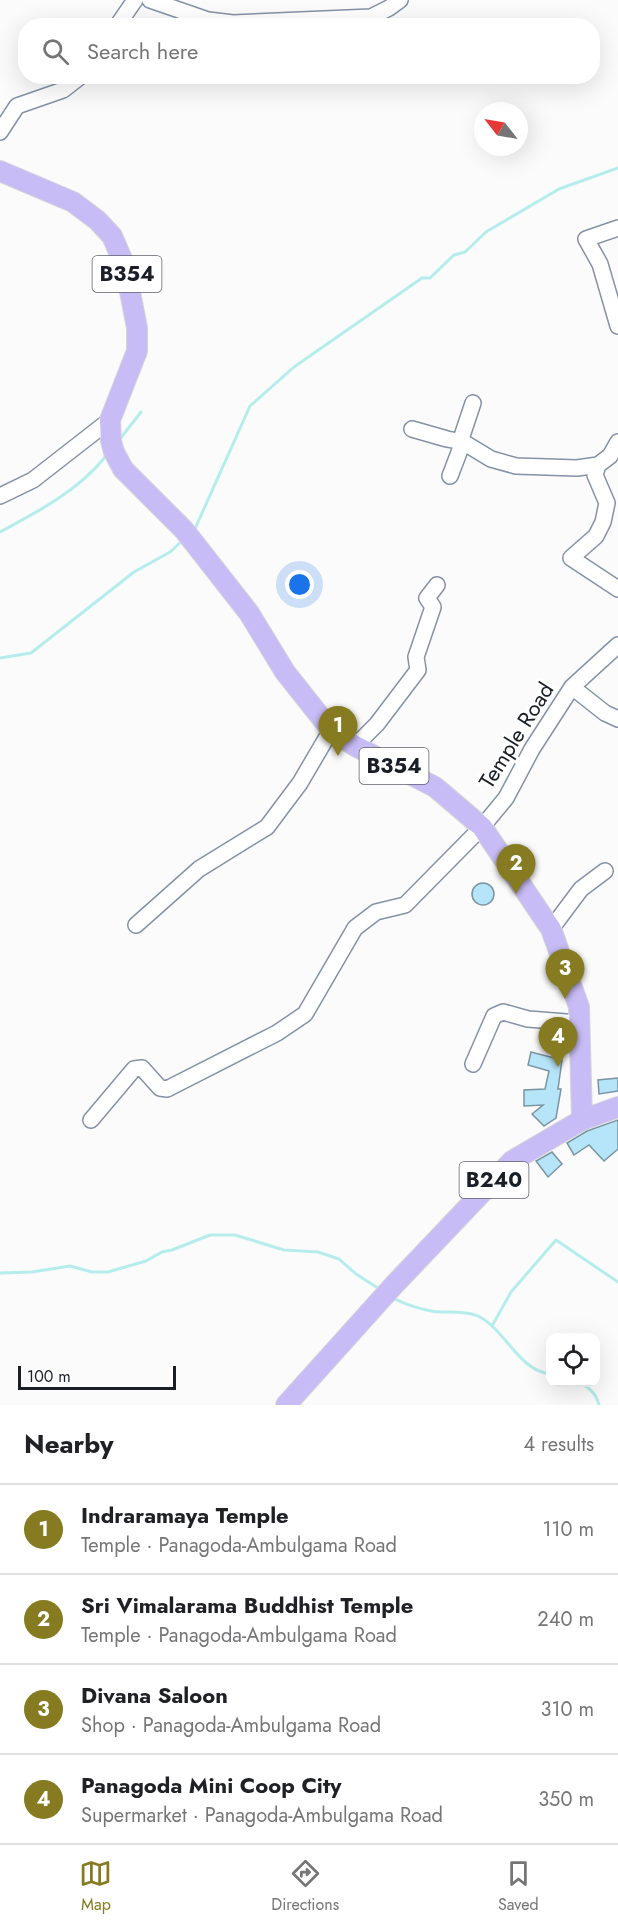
<!DOCTYPE html>
<meta charset="utf-8">
<style>
:root{--surface:#fff;--page:#f6f6f6;--text:#202124;--muted:#757577;--line:#e0e0e0;--accent:#867b20}
body{margin:0;font-family:Jost,sans-serif;background:var(--page);color:var(--text)}
.controls{position:absolute;right:18px;bottom:18px;display:grid;overflow:hidden;border-radius:12px;box-shadow:0 6px 24px #0002}
.controls button{width:54px;height:54px;display:grid;place-items:center;padding:0;border:0;border-bottom:2px solid var(--line);background:var(--surface);color:var(--text);font:30px sans-serif}
.compass{position:absolute;left:474px;top:102px;width:54px;height:54px;border-radius:50%;background:var(--surface);box-shadow:0 6px 24px #0002;rotate:301deg}
.scale{position:absolute;left:18px;bottom:15px;width:158px;box-sizing:border-box;padding-left:6px;border:3px solid #191e27;border-top:0;font-size:16px;line-height:21px;white-space:nowrap;color:#191e27;-webkit-text-stroke:4px #fff;paint-order:stroke}
.you{position:absolute;left:300px;top:585px;width:21px;height:21px;margin:-15px;border:4px solid #fff;border-radius:50%;background:#1a73e8;box-shadow:0 0 0 9px #1a73e833}
.badge{display:grid;place-items:center;width:39px;height:39px;border-radius:50%;background:var(--accent);color:#fff;font-size:20px;font-weight:700}
.pin{position:absolute;translate:-50% -50px;filter:drop-shadow(0 2px 3px #0008)}
.pin::after{content:'';position:absolute;top:32px;width:21px;height:18px;background:inherit;clip-path:polygon(0 0,100% 0,50% 100%)}
.list{margin:0;padding:0;list-style:none}
h2{display:flex;justify-content:space-between;align-items:center;height:78px;margin:0;padding:0 24px;font-size:26px}
h2 small{font-size:20px;font-weight:400;color:var(--muted)}
.list li{display:grid;grid-template-columns:39px 1fr auto;gap:18px;align-items:center;box-sizing:border-box;height:90px;padding:0 24px;border-top:2px solid var(--line)}
.list b{display:block;font-size:22px;white-space:nowrap}
.list p{margin:0;font-size:20px;white-space:nowrap;color:var(--muted)}
.list em{font-size:20px;font-style:normal;color:var(--muted)}
.icon{flex:none;width:33px;height:33px;fill:none;stroke:currentColor;stroke-width:2;stroke-linecap:round;stroke-linejoin:round}
.map{position:relative;flex:none;width:618px;height:1405px;overflow:hidden}
.search{position:absolute;background:var(--surface);box-shadow:0 6px 24px #0002;left:18px;right:18px;top:18px;height:66px;display:flex;align-items:center;gap:15px;box-sizing:border-box;padding:0 21px;border-radius:24px;color:var(--muted);font-size:22px}
.sheet{height:438px;background:var(--surface)}
nav{display:flex;justify-content:space-around;align-items:center;box-sizing:border-box;height:84px;border-top:2px solid var(--line);background:var(--surface);font-size:16px;color:var(--muted)}
nav a{display:grid;justify-items:center;gap:3px}
nav .on{color:var(--accent)}
.map>svg:first-child{display:block}
</style>
<div class="map">
<svg width="618" height="1405" viewBox="0 0 618 1405">
<rect width="100%" height="100%" fill="#fbfbfb"/>
<g fill="none" stroke-linecap="round" stroke-linejoin="round">
<!-- stream -->
<path stroke="#b5edec" stroke-width="3" d="M120 439 141 412
M194 531 250 406 294 367 422 278H430L454 255 465 252 486 232 559 189 618 168
M0 532C39 511 78 491 106 456
M0 658 31 653 134 572 170 552 182 541
M0 1273 32 1272 70 1266 92 1272H108L146 1261 162 1252 172 1250 210 1235H235L284 1250 318 1252 339 1259 356 1274 381 1290
M392 1297C402 1304 429 1312 441 1312 452 1312 467 1311 478 1316 506 1330 518 1370 550 1374
M492 1326 511 1292 556 1240 618 1282
M577 1382C589 1387 596 1393 599 1405"/>
</g>
<!-- building -->
<path fill="#b6e4f9" stroke="#7a95a2" stroke-width="1.5" d="M472 894a11 11 0 1 1 22 0a11 11 0 1 1-22 0Z
M531 1052 562 1060 558 1089H561L556 1118 544 1126 532 1114 543 1105 524 1106V1090L545 1089 549 1071 528 1065Z
M618 1078V1091L599 1094 598 1080Z
M618 1120V1149L604 1161 589 1145 574 1155 567 1143 587 1131Z
M552 1152 562 1164 548 1177 536 1161Z"/>
<g fill="none" stroke-linecap="round" stroke-linejoin="round">
<defs>
<path id="minor" d="M150 0 208 20 233 23 371 17 389 8 400 0
M117 26 135 0
M0 132 17 106 63 90 81 76
M618 228 586 239 600 264 618 326
M412 429 447 439 463 442 491 459 516 466 577 468 598 465
M618 442 610 456 598 465 595 475 607 503 603 522 596 536 571 558 618 589
M450 476 463 442 462 436 473 403
M0 496 33 480 110 420
M572 687 605 713 618 719
M355 746 377 724 418 670 416 657 433 607 427 598 437 585
M136 925 199 869 267 827 300 783 331 730
M551 929 581 889 605 871
M473 1064 494 1016 503 1012 528 1019 579 1023
M91 1120 134 1069 142 1068 160 1088 167 1089 277 1033 305 1014 355 928 376 912 405 905 482 827 506 798 532 749 572 687 618 645"/>
<path id="major" d="M0 171 73 202 97 220 112 236 125 266 137 328V351L110 420 111 441 114 452 123 469 184 530 249 613 285 672 331 730 355 746 435 787 482 827 551 929 579 1007 582 1120
M286 1405 394 1285 512 1161 582 1120 618 1107"/>
</defs>
<!-- minor casing -->
<use href="#minor" stroke="#8492a7" stroke-width="18"/>
<!-- major casing -->
<use href="#major" stroke="#d6d6d8" stroke-width="22"/>
<!-- minor -->
<use href="#minor" stroke="#fff" stroke-width="15"/>
<!-- major -->
<use href="#major" stroke="#c7bcf5" stroke-width="20"/>
</g>
<g text-anchor="middle" stroke-width="6" stroke-linejoin="round" paint-order="stroke">
<!-- shield labels -->
<g fill="#fff" stroke="#5e6268" stroke-width="1.5">
<rect x="92.5" y="256" width="69" height="36" rx="4.5"/>
<rect x="359.5" y="748" width="69" height="36" rx="4.5"/>
<rect x="459.5" y="1162" width="69" height="36" rx="4.5"/>
</g>
<g font-size="21" font-weight="bold" fill="#191e27">
<text x="127" y="281">B354</text>
<text x="394" y="773">B354</text>
<text x="494" y="1187">B240</text>
</g>
<!-- street labels -->
<g font-size="22" fill="#191e27" stroke="#fff">
<text transform="translate(516 735) rotate(-58)" y="8">Temple Road</text>
</g>
</g>
</svg>
<div class="controls">
<button><svg class="icon" aria-label="locate" viewBox="0 0 24 24"><circle cx="12" cy="12" r="6"/><path d="M12 2v4M12 18v4M2 12h4M18 12h4"/></svg></button>
</div>
<svg class="compass" viewBox="-18 -18 36 36"><path d="M0-13l5 13h-10z" fill="#e53935"/><path d="M0 13l5-13h-10z" fill="#757577"/></svg>
<div class="scale">100 m</div>
<div class="you"></div>
<div class="pin badge" style="left:338px;top:756px">1</div>
<div class="pin badge" style="left:516px;top:894px">2</div>
<div class="pin badge" style="left:565px;top:999px">3</div>
<div class="pin badge" style="left:558px;top:1067px">4</div>
<div class="search"><svg class="icon" aria-label="search" viewBox="0 0 24 24"><circle cx="10" cy="10" r="6"/><path d="M15 15l6 6"/></svg>Search here</div>
</div>
<section class="sheet">
<h2>Nearby<small>4 results</small></h2>
<ul class="list">
<li><span class="badge">1</span><div><b>Indraramaya Temple</b><p>Temple · Panagoda-Ambulgama Road</p></div><em>110 m</em></li>
<li><span class="badge">2</span><div><b>Sri Vimalarama Buddhist Temple</b><p>Temple · Panagoda-Ambulgama Road</p></div><em>240 m</em></li>
<li><span class="badge">3</span><div><b>Divana Saloon</b><p>Shop · Panagoda-Ambulgama Road</p></div><em>310 m</em></li>
<li><span class="badge">4</span><div><b>Panagoda Mini Coop City</b><p>Supermarket · Panagoda-Ambulgama Road</p></div><em>350 m</em></li>
</ul>
</section>
<nav>
<a class="on"><svg class="icon" aria-label="map" viewBox="0 0 24 24"><path d="M3 6l6-2 6 2 6-2v14l-6 2-6-2-6 2zM9 4v14M15 6v14"/></svg>Map</a>
<a><svg class="icon" aria-label="directions" viewBox="0 0 24 24"><path d="M12 3l9 9-9 9-9-9zM9 14v-3h6M13 9l2 2-2 2"/></svg>Directions</a>
<a><svg class="icon" aria-label="saved" viewBox="0 0 24 24"><path d="M7 4h10v16l-5-4-5 4z"/></svg>Saved</a>
</nav>
